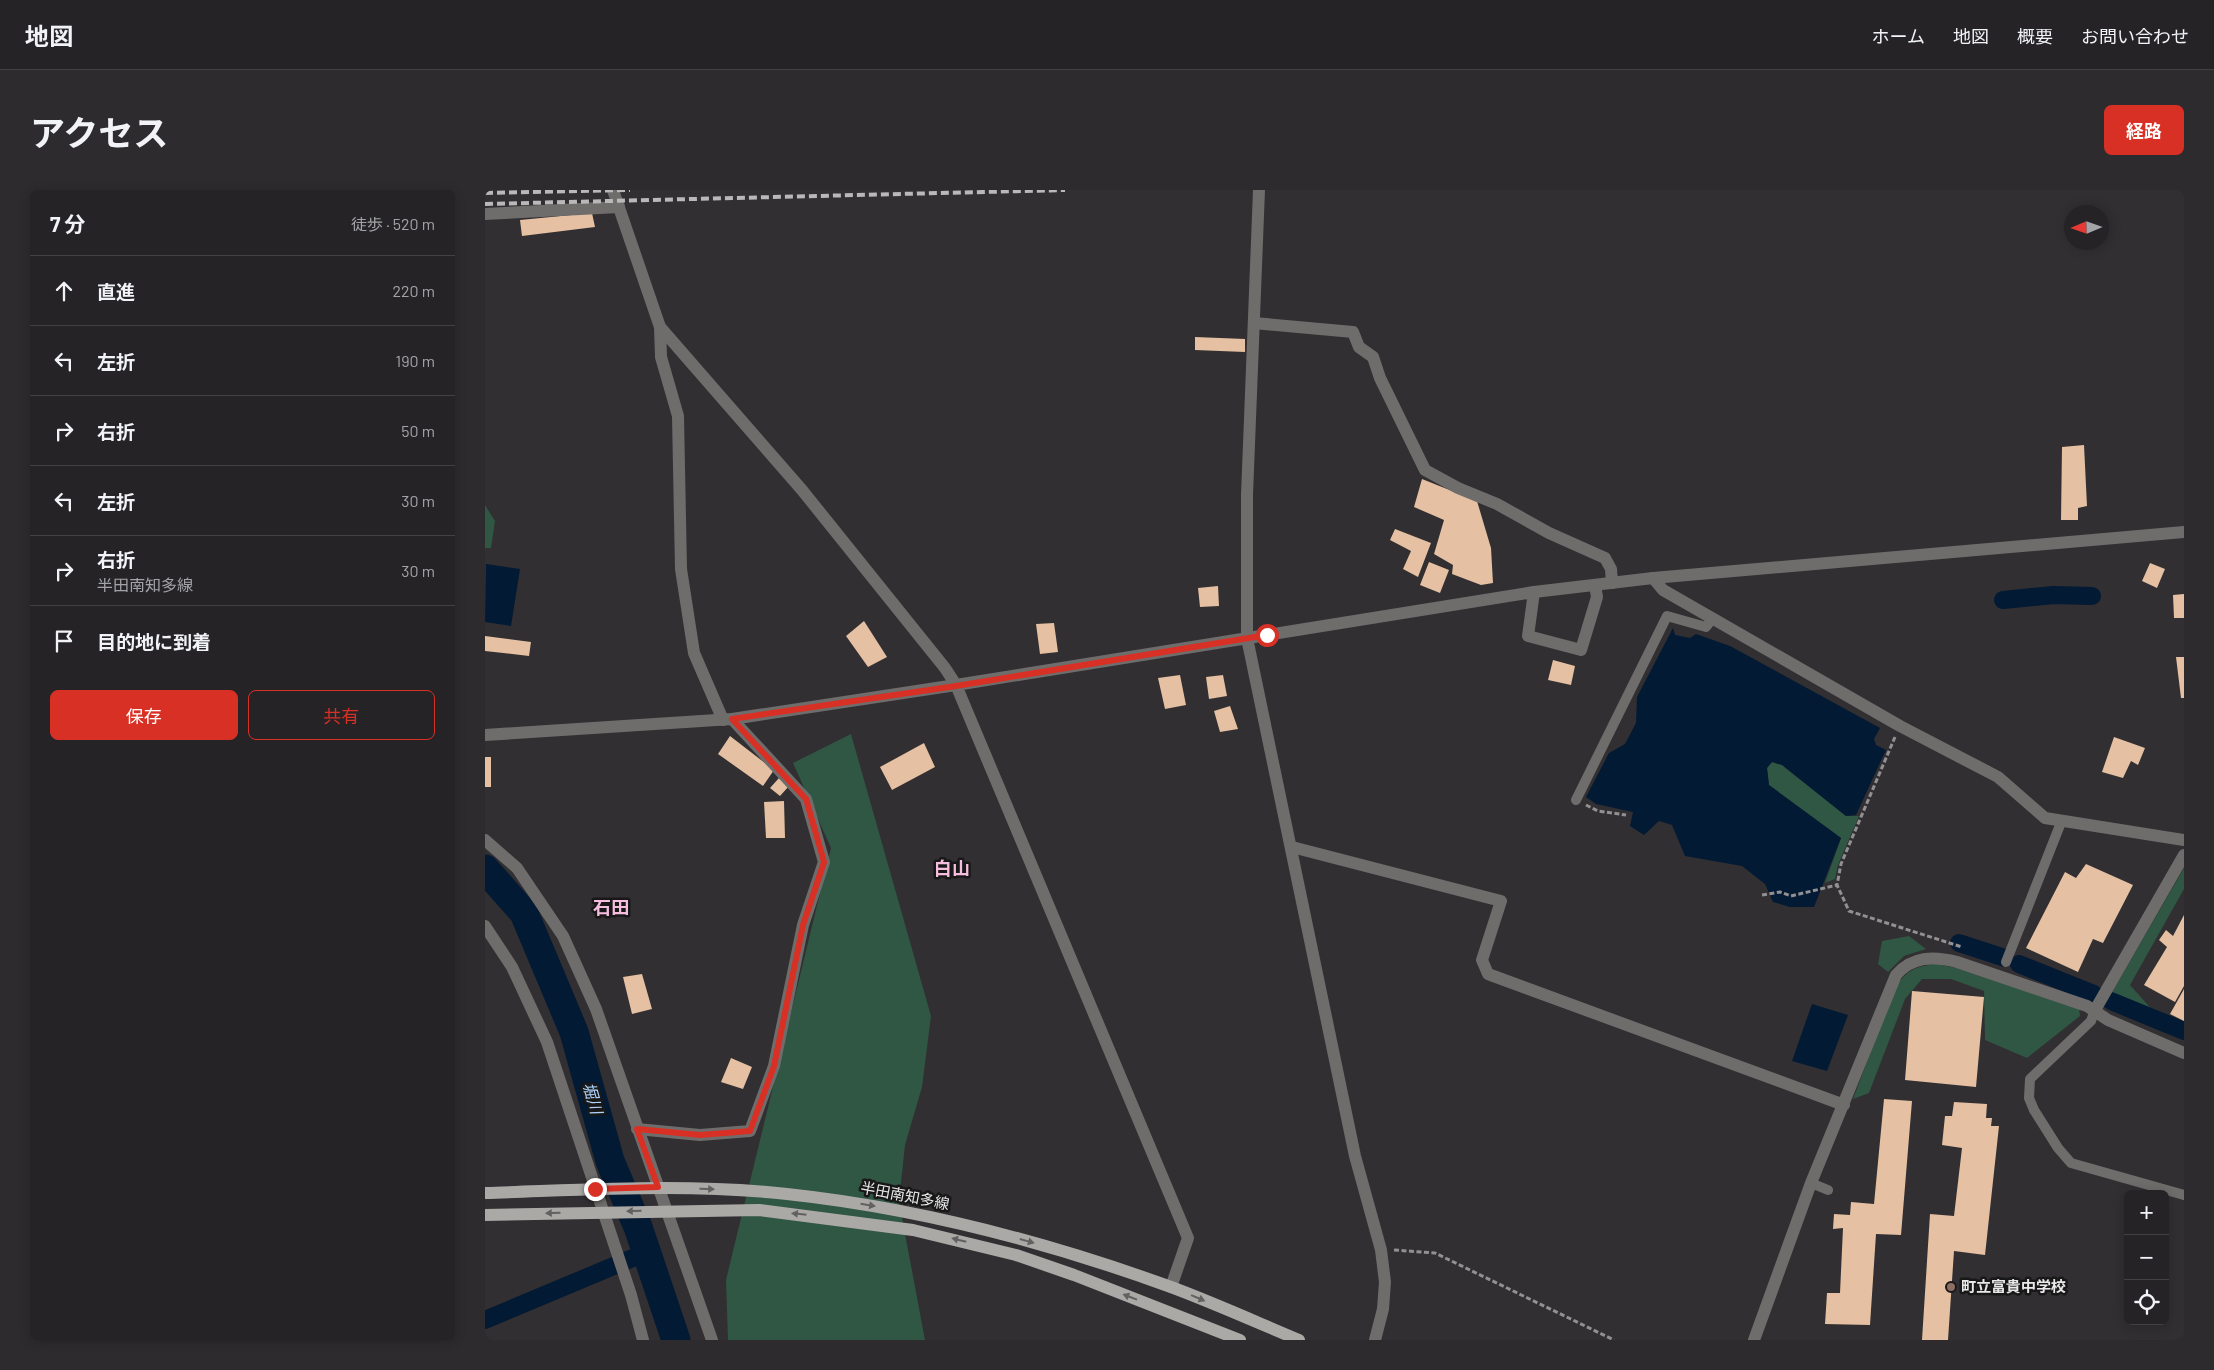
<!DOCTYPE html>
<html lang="ja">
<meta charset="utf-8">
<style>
:root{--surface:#252326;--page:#2d2b2e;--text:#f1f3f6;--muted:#a3a4a7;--line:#424043;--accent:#d93025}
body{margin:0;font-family:Barlow,"Noto Sans JP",sans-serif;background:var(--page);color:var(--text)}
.controls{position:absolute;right:15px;bottom:15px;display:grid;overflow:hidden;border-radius:8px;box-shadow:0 2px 12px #0003}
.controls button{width:45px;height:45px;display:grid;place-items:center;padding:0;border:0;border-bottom:1px solid var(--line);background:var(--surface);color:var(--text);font:25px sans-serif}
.compass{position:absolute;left:1579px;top:15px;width:45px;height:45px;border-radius:50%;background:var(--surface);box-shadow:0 2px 12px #0003;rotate:268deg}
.stop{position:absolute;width:15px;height:15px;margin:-11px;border:4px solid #d93025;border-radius:50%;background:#fff}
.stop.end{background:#d93025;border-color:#fff;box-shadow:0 1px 5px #0008}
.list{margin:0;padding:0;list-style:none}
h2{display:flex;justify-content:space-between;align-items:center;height:65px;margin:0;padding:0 20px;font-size:21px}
h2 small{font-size:16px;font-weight:400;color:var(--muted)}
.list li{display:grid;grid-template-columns:32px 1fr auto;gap:15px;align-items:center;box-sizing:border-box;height:70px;padding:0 20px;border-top:1px solid var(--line)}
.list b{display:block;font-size:19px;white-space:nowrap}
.list p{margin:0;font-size:16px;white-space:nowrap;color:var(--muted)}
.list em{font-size:16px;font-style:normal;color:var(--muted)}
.actions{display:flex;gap:10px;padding:15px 20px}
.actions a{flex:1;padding:11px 0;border:1px solid var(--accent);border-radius:8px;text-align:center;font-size:18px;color:var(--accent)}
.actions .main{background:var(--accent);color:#fff}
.icon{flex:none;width:28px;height:28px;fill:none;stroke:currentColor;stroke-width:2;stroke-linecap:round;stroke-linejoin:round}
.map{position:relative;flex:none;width:1699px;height:1150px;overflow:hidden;border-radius:8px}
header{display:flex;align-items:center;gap:30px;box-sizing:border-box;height:70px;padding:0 25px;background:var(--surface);border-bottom:1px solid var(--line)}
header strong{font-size:24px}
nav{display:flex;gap:28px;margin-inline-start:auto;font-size:18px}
.intro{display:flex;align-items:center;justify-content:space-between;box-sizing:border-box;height:120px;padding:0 30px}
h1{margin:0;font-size:35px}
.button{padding:12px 22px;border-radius:8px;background:var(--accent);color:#fff;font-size:18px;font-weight:700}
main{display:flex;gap:30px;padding:0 30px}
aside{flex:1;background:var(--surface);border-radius:8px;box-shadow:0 2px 12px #0003}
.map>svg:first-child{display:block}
</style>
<header>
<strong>地図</strong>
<nav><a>ホーム</a><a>地図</a><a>概要</a><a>お問い合わせ</a></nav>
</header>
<div class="intro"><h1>アクセス</h1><a class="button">経路</a></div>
<main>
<aside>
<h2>7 分<small>徒歩 · 520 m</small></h2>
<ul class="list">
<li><svg class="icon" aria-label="ahead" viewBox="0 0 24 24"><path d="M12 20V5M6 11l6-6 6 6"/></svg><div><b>直進</b></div><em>220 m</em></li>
<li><svg class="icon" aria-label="left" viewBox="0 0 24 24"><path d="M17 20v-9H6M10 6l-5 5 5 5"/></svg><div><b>左折</b></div><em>190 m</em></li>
<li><svg class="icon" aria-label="right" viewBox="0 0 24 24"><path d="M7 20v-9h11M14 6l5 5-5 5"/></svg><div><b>右折</b></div><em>50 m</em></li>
<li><svg class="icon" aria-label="left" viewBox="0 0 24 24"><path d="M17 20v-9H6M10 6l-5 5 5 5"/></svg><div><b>左折</b></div><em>30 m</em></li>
<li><svg class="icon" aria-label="right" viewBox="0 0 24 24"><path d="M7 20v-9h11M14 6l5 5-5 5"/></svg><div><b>右折</b><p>半田南知多線</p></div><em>30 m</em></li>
<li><svg class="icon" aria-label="arrive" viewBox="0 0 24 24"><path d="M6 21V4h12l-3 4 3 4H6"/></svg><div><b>目的地に到着</b></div></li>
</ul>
<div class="actions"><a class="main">保存</a><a>共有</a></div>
</aside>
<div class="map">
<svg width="1699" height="1150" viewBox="0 0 1699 1150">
<rect width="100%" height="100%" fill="#312f32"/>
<!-- green -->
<path fill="#305644" d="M0 315 10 331 6 358H0Z
M366 544 446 826 437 897 420 955 414 1012 440 1150H243L241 1090 346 658 308 573Z
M1287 572 1297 575 1361 626H1374L1353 675 1350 689 1340 693 1356 648 1284 595 1282 578Z
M1699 678V699L1645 795 1670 823 1626 804Z
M1424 746 1441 759 1419 766 1403 782 1393 774 1397 751Z
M1451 774 1471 778 1594 819 1595 826 1542 868 1500 850 1499 801 1466 789H1437L1420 809 1384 903 1368 909 1409 800C1421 780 1429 777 1451 774Z"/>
<!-- water -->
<path fill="#021a33" d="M1 374 35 379 26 436 0 432Z
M1188 438 1190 445 1205 448 1211 444 1245 456 1395 538 1389 549 1391 555 1401 560 1371 625 1361 626 1297 575 1287 572 1282 578 1284 595 1356 648 1329 717H1305L1288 712 1280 694 1257 676 1200 666 1187 635 1174 631 1159 645 1145 636 1148 622 1111 614 1101 607 1124 563 1140 554 1151 533 1152 507Z
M1327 814 1363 825 1342 881 1307 871Z"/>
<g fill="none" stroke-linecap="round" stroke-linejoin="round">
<!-- canal -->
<path stroke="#021a33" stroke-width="18" d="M1518 410 1568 405 1607 406
M1474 753 1520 768
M1534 774 1609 804
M1626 811 1699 841
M0 1130 162 1062"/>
<!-- river -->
<path stroke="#021a33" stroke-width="29" d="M0 679 39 723 89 842 125 971 153 1037 191 1150"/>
</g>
<!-- building -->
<path fill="#e5c0a2" d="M107 23 110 37 37 46 35 30Z
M710 147 760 149V162L710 160Z
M1599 255 1602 316 1593 318V330H1576L1577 257Z
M937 289 992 311 1006 358 1008 393 996 395 967 384 968 375 949 364 959 330 929 317Z
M910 339 946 353 933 387 918 379 926 361 905 350Z
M944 372 964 380 955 403 935 395Z
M1665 373 1680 379 1672 398 1657 391Z
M733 396 734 416 715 417 713 398Z
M1699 404V428H1689L1688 405Z
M379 431 402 467 383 477 361 446Z
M569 433 573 462 555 464 551 434Z
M0 446 46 452 44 466 0 461Z
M1691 467H1699V508H1696Z
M1068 470 1090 476 1086 495 1063 490Z
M695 485 701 515 680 519 673 488Z
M738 485 742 506 724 509 721 487Z
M745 516 753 539 735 542 729 521Z
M245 546 289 580 278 596 233 564Z
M1629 547 1660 558 1653 575 1646 571 1638 588 1617 582Z
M439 553 450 577 407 600 395 577Z
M0 567H6V597H0Z
M294 588 304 596 295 606 285 598Z
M299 611 300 648H281L279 612Z
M1601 674 1648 695 1618 753 1608 749 1593 782 1541 758 1580 682 1591 688Z
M1699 725V796L1690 812 1659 795 1682 757 1674 750 1681 740 1688 746Z
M157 784 167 819 147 824 138 787Z
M1699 799V831L1685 824Z
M1427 801 1499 807 1491 897 1420 890Z
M246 868 267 877 258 899 236 892Z
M1399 909 1427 911 1416 1045 1391 1044 1385 1135 1340 1134 1342 1103H1355L1358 1038 1348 1039 1349 1024 1365 1025 1366 1012 1389 1014Z
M1469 912 1502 914 1501 928H1507L1506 936H1514L1500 1065 1469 1061 1463 1150H1437L1445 1024 1469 1026 1477 958 1457 955 1460 926H1467Z"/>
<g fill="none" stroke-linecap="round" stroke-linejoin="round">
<!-- path -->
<path stroke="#929092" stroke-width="3" stroke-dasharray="5 2.5" stroke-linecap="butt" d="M1410 547 1356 674 1352 695 1364 721 1477 757
M1101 615 1113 621 1141 625
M1277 705 1295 702 1306 706 1352 695
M909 1060 950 1063 1129 1150"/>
<!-- service -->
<path stroke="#6e6d6b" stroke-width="10" d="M1091 610 1182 426 1221 437 1228 428
M1521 772 1577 630
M1610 820 1606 831 1545 889 1544 908 1549 920 1573 958 1586 973 1699 1005
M1326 993 1343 1000"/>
<!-- pedestrian -->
<path stroke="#6e6d6b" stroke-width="12" d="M0 24 134 17"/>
<!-- minor -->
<path stroke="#6e6d6b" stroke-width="12" d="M769 133 868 142 874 157 888 167 895 188 940 280 973 298 1012 314 1064 343 1120 368 1126 379 1127 393
M175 137 176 167 193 226 196 379 209 463 238 530
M1168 388 1178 400 1415 536 1513 587 1560 628 1699 650
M1049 402 1043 446 1096 460 1112 407 1110 395
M0 650 32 678 78 746 111 819 227 1150
M807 657 1016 711 997 770 1003 784 1359 915
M0 736 27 777 62 852 146 1105 158 1150
M1610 820 1699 665
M152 939 215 945 265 941 289 876 318 735 339 672 321 609 247 529
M1269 1150 1326 993 1411 785C1427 766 1449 766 1472 772L1602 816 1623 830 1699 863"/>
<!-- tertiary -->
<path stroke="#6e6d6b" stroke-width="12" d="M128 0 175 137 317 300 460 478 471 495 703 1048 686 1097
M774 0 762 305V448L870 966 896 1060 900 1092 898 1119 890 1150
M0 545 247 529 471 495 1049 402 1168 388 1699 342"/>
<!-- primary -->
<path stroke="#aba9a6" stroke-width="12" d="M0 1003C101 1000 202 993 302 1004 433 1018 562 1052 686 1097 729 1113 771 1132 814 1150
M0 1025 274 1020 428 1040 531 1065 589 1085 755 1150"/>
<!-- rail -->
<path stroke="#bab9ba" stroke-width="4" stroke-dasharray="8 4" stroke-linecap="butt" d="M0 3 145 0
M0 14 580 0"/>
</g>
<!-- one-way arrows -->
<defs><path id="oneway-solid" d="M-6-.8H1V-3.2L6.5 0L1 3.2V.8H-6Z" transform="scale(1.25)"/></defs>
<g fill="#626060">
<use href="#oneway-solid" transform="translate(222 999) rotate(2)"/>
<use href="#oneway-solid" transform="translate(383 1015) rotate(9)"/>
<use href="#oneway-solid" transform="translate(149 1021) rotate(179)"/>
<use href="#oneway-solid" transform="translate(68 1023) rotate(178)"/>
<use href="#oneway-solid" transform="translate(314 1024) rotate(-174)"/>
<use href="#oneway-solid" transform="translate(474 1050) rotate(-166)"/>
<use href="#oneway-solid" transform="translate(542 1051) rotate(16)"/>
<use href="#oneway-solid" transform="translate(645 1107) rotate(-159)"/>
<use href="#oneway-solid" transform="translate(713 1108) rotate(23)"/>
</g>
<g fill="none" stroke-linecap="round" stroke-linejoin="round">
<!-- route -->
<path stroke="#d93025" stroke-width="6" d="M110 999 173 997 152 939 215 945 265 941 289 876 318 735 339 672 321 609 247 529 471 496 782 445"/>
</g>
<!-- markers -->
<circle fill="#8d6e63" stroke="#191819" stroke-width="2" cx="1466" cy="1097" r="5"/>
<g text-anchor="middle" stroke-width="5" stroke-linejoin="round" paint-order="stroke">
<!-- street labels -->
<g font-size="15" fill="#eae9ea" stroke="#191819">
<text transform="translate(420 1006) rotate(11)" y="5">半田南知多線</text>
</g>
<!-- poi labels -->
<g font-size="15" font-weight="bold" fill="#eae9ea" stroke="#191819" text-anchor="start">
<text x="1476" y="1102">町立富貴中学校</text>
</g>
<!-- water labels -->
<g font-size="16" font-style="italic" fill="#aed3fd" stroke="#191819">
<text transform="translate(108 908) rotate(74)" y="6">堀川</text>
</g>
<!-- quarter labels -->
<g font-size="18" font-weight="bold" fill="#f7bdde" stroke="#191819">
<text x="467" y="685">白山</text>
<text x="126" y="724">石田</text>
</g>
</g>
</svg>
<div class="controls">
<button>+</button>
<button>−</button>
<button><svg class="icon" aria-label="locate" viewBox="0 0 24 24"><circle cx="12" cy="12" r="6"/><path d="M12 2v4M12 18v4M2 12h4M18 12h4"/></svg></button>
</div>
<svg class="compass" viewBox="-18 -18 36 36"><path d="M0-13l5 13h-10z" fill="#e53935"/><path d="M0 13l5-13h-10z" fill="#a3a4a7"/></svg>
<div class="stop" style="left:782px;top:445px"></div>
<div class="stop end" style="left:110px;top:999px"></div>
</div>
</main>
